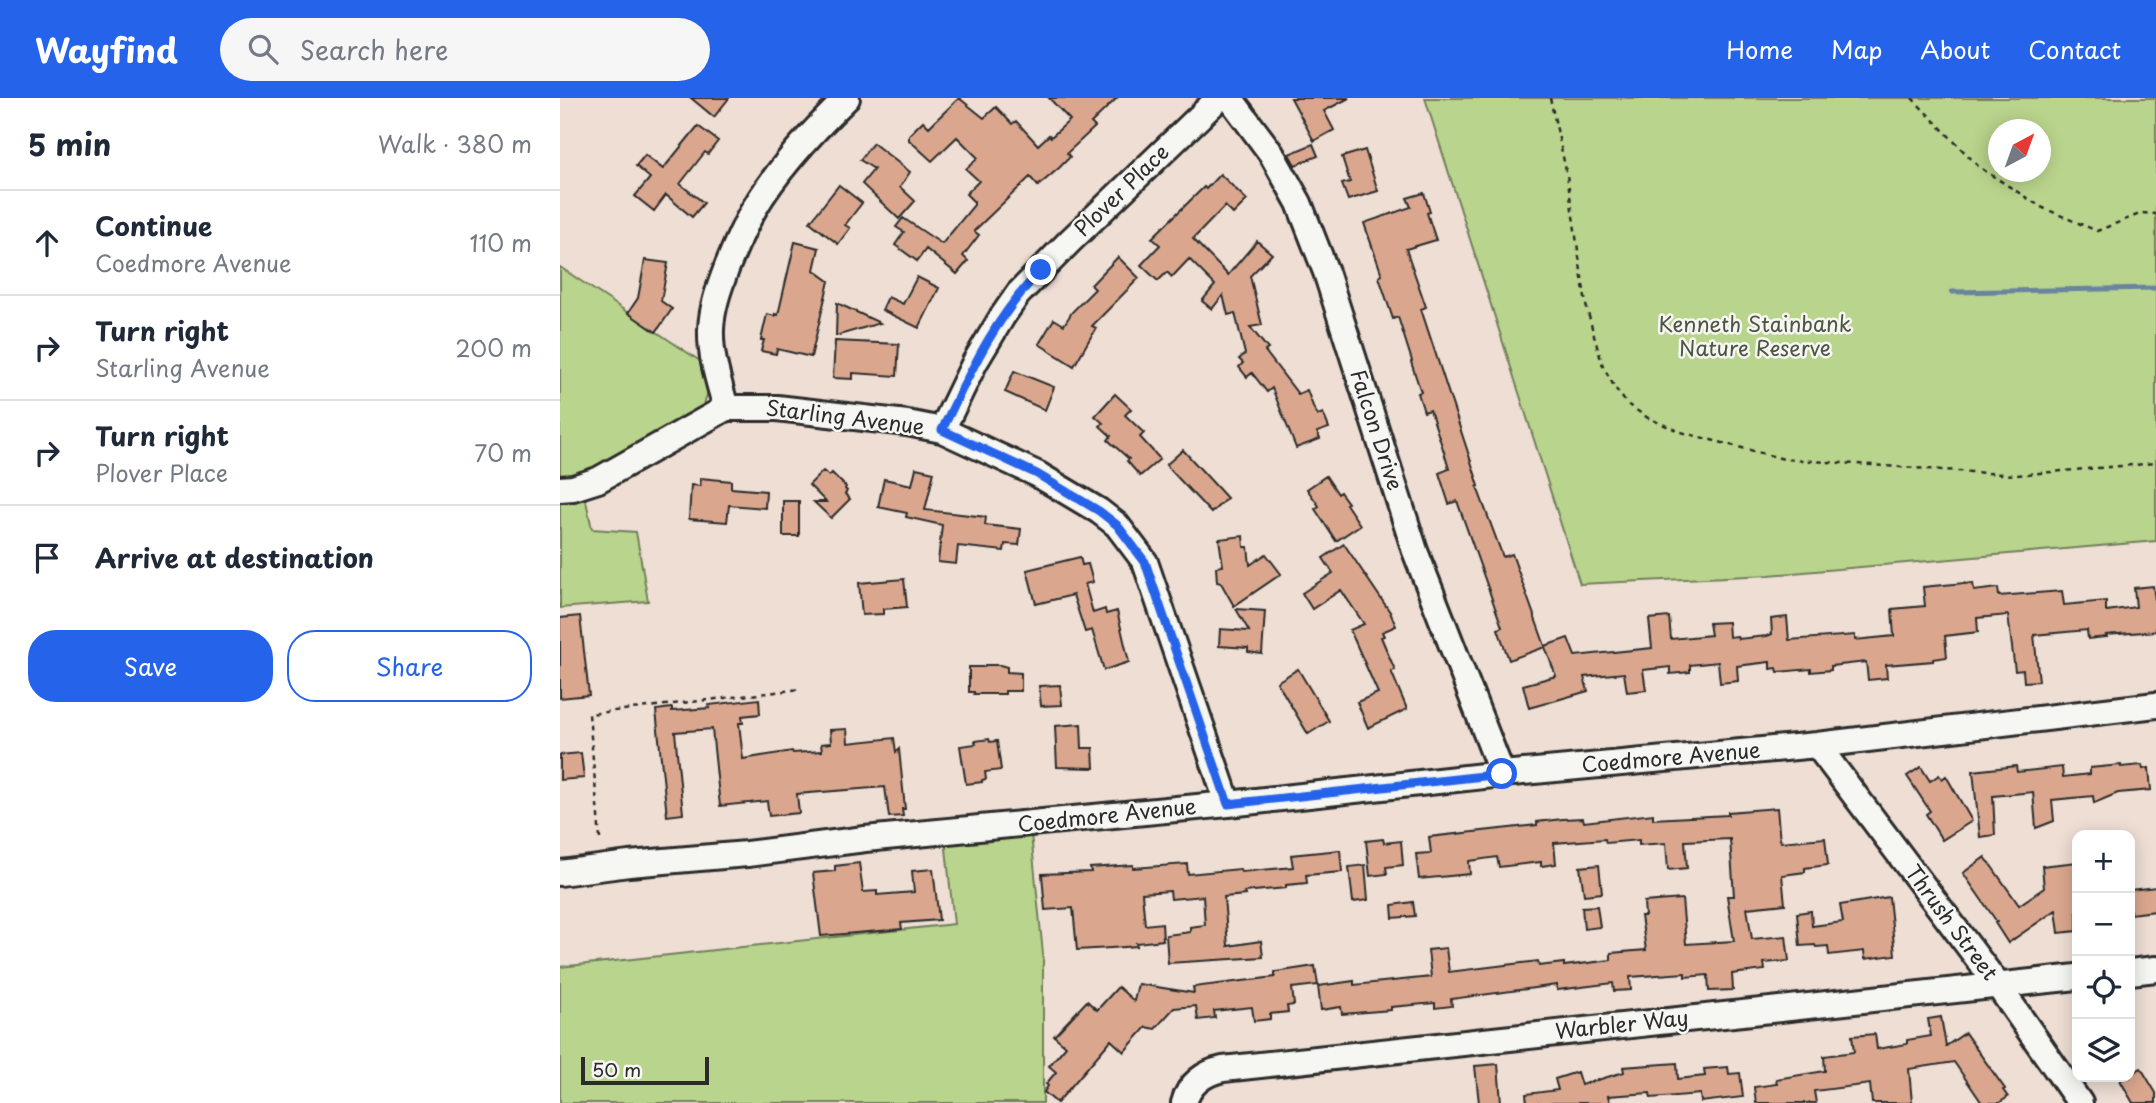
<!DOCTYPE html>
<meta charset="utf-8">
<style>
:root{--surface:#fff;--page:#f6f6f7;--text:#1f2937;--muted:#747a83;--line:#e0e1e3;--accent:#2563eb}
body{margin:0;font-family:"Playpen Sans",sans-serif;background:var(--page);color:var(--text)}
.controls{position:absolute;right:21px;bottom:21px;display:grid;overflow:hidden;border-radius:14px;box-shadow:0 4px 18px #0003}
.controls button{width:63px;height:63px;display:grid;place-items:center;padding:0;border:0;border-bottom:2px solid var(--line);background:var(--surface);color:var(--text);font:35px sans-serif}
.compass{position:absolute;left:1428px;top:21px;width:63px;height:63px;border-radius:50%;background:var(--surface);box-shadow:0 4px 18px #0003;rotate:41deg}
.scale{position:absolute;left:21px;bottom:18px;width:128px;box-sizing:border-box;padding-left:7px;border:4px solid #2b2b2b;border-top:0;font-size:19px;line-height:24px;white-space:nowrap;color:#2b2b2b;-webkit-text-stroke:5px #f6f6f2;paint-order:stroke}
.stop{position:absolute;width:21px;height:21px;margin:-16px;border:5px solid #2563eb;border-radius:50%;background:#fff}
.stop.end{background:#2563eb;border-color:#fff;box-shadow:0 2px 7px #0008}
.list{margin:0;padding:0;list-style:none}
h2{display:flex;justify-content:space-between;align-items:center;height:91px;margin:0;padding:0 28px;font-size:30px}
h2 small{font-size:23px;font-weight:400;color:var(--muted)}
.list li{display:grid;grid-template-columns:46px 1fr auto;gap:21px;align-items:center;box-sizing:border-box;height:105px;padding:0 28px;border-top:2px solid var(--line)}
.list b{display:block;font-size:26px;white-space:nowrap}
.list p{margin:0;font-size:23px;white-space:nowrap;color:var(--muted)}
.list em{font-size:23px;font-style:normal;color:var(--muted)}
.actions{display:flex;gap:14px;padding:21px 28px}
.actions a{flex:1;padding:16px 0;border:2px solid var(--accent);border-radius:28px;text-align:center;font-size:24px;color:var(--accent)}
.actions .main{background:var(--accent);color:#fff}
.icon{flex:none;width:38px;height:38px;fill:none;stroke:currentColor;stroke-width:2;stroke-linecap:round;stroke-linejoin:round}
.map{position:relative;flex:none;width:1596px;height:1005px;overflow:hidden}
header{display:flex;align-items:center;gap:42px;box-sizing:border-box;height:98px;padding:0 35px;background:var(--accent);color:#fff}
header strong{font-size:33px}
nav{display:flex;gap:38px;margin-inline-start:auto;font-size:24px}
.search{width:490px;height:63px;background:var(--page);display:flex;align-items:center;gap:18px;box-sizing:border-box;padding:0 24px;border-radius:38px;color:var(--muted);font-size:26px}
main{display:flex}
aside{flex:1;background:var(--surface)}
.map>svg:first-child{display:block}
</style>
<header>
<strong>Wayfind</strong>
<div class="search"><svg class="icon" aria-label="search" viewBox="0 0 24 24"><circle cx="10" cy="10" r="6"/><path d="M15 15l6 6"/></svg>Search here</div>
<nav><a>Home</a><a>Map</a><a>About</a><a>Contact</a></nav>
</header>
<main>
<aside>
<h2>5 min<small>Walk · 380 m</small></h2>
<ul class="list">
<li><svg class="icon" aria-label="ahead" viewBox="0 0 24 24"><path d="M12 20V5M6 11l6-6 6 6"/></svg><div><b>Continue</b><p>Coedmore Avenue</p></div><em>110 m</em></li>
<li><svg class="icon" aria-label="right" viewBox="0 0 24 24"><path d="M7 20v-9h11M14 6l5 5-5 5"/></svg><div><b>Turn right</b><p>Starling Avenue</p></div><em>200 m</em></li>
<li><svg class="icon" aria-label="right" viewBox="0 0 24 24"><path d="M7 20v-9h11M14 6l5 5-5 5"/></svg><div><b>Turn right</b><p>Plover Place</p></div><em>70 m</em></li>
<li><svg class="icon" aria-label="arrive" viewBox="0 0 24 24"><path d="M6 21V4h12l-3 4 3 4H6"/></svg><div><b>Arrive at destination</b></div></li>
</ul>
<div class="actions"><a class="main">Save</a><a>Share</a></div>
</aside>
<div class="map">
<svg width="1596" height="1005" viewBox="0 0 1596 1005">
<rect width="100%" height="100%" fill="#eeded4"/>
<filter id="ink" filterUnits="userSpaceOnUse"><feTurbulence type="fractalNoise" baseFrequency=".0143" numOctaves="2"/><feDisplacementMap in="SourceGraphic" scale="14" xChannelSelector="R" yChannelSelector="G"/><feConvolveMatrix kernelMatrix="1 2 1 2 8 2 1 2 1" color-interpolation-filters="sRGB"/></filter>
<g filter="url(#ink)">
<!-- park -->
<path fill="#b9d48c" stroke="#72805c" stroke-width="2" fill-rule="evenodd" d="M865 0H1596V443L1209 477 1020 486ZM1438 32H1480V74H1438Z
M0 169 146 267 147 297 142 311 36 375 0 385Z
M0 398H25L32 431 76 434 88 503 0 510Z
M471 736 483 856V1005H0V869L394 826 385 741Z"/>
<g fill="none" stroke-linecap="round" stroke-linejoin="round">
<!-- stream -->
<path stroke="#69849f" stroke-width="5" d="M1392 194 1596 190"/>
</g>
<!-- building -->
<path fill="#daa78e" stroke="#2b2b2b" stroke-width="2" d="M131 0H169L154 19Z
M399 0 424 20 436 9 452 26 456 23 478 47 489 37 491 39 510 22 489 0H557L531 25 535 29 507 55 510 59 499 70 478 88 470 79 414 133 419 137 403 158 408 163 397 176 366 151 357 163 335 147 344 134 336 129 343 120 382 146 414 107V104L406 96 419 83 406 71 418 60 397 39 372 63 349 42V37L363 23 369 29Z
M731 0H789L764 13 774 32 754 43Z
M138 28 158 43 148 56 145 54 120 86 144 105 132 119 106 97 94 113 75 98 90 80 76 68 85 57 103 71Z
M313 45 350 74 340 89 355 103 339 121 302 86 314 71 300 62Z
M753 46 758 58 735 67 729 56Z
M805 52 818 93 788 102 782 86 790 84 782 59Z
M660 76 687 102 673 116 665 108 633 141 668 177 697 143 712 156 690 178 702 227 690 229 708 251 705 253 738 296 747 292 754 311 758 317 763 315 769 330 757 334 760 341 736 350 712 290 707 294 692 275 687 279 679 269 683 265 679 261 685 256 675 215 668 217 663 197 652 211 642 203 655 187 629 161 612 179 607 174 598 183 581 167 600 147 592 140 644 89 646 91Z
M279 87 302 105 285 127 290 130 278 146 250 124Z
M864 95 870 114 867 115 876 142 846 151 866 209 861 211 919 388 917 389 943 459 952 456 985 548 1008 540 1015 558 1092 550 1089 521 1109 519 1111 541 1151 537 1149 525 1168 524 1169 539 1177 538 1178 541 1207 538 1212 536 1211 521 1227 519 1229 542 1295 537V542L1334 538 1332 511 1365 508 1363 489 1404 485V486L1413 485 1414 493 1438 490 1439 498 1502 493 1504 507 1546 503V513L1576 509 1574 490 1593 488 1596 509V533L1546 537 1547 539 1528 541 1527 532 1474 537 1479 583 1464 584 1463 572 1455 573 1448 517 1417 520 1418 534 1385 538 1387 559 1373 561V563L1326 567 1327 580 1308 582 1306 564 1271 568V572L1251 574V571L1218 574 1217 570 1210 571V564L1177 568 1178 583 1160 585 1158 564 1130 567V574L1110 576V569L1083 572 1086 592 1067 594 1064 575 1024 579 1028 593 969 610 963 587 996 578 985 549 949 562 938 531 942 529 897 403 889 406 879 375 889 371 884 354 870 312 864 314 858 295 861 294 851 264 852 263 838 219 833 221 819 179 822 177 804 125 851 109 847 100Z
M235 144 259 150 254 172 269 183 251 259 217 251 216 256 201 253 204 242H201L207 216 215 218V216L218 217Z
M558 159 579 180 532 228 536 230 514 268 479 246 494 221 504 227 512 214 535 191 531 187Z
M85 162 108 165 101 203 112 211 96 234 68 215 78 200Z
M357 179 379 190 359 230 322 212 328 199 343 206Z
M277 205 320 225 276 238Z
M275 243 339 246 337 278 293 275V281L273 280Z
M454 273 494 289 485 312 445 294Z
M555 296 571 311 565 317 584 335 580 339 600 361 580 378 567 363 569 361 548 342 551 338 540 328 543 325 535 318Z
M623 352 667 400 651 415 606 367Z
M356 370 374 374 365 412 426 419 425 427 461 431 459 447 445 446 444 453 398 448 396 466 378 464 382 427 346 419 347 415 318 409 324 381 352 387Z
M263 373 269 378 272 375 286 389 285 391 287 393 285 396 290 401 271 420 254 404H266L249 387Z
M766 378 778 396 780 394 788 405 786 406 800 427 776 443 755 411 759 408 747 391Z
M140 380 171 383V390L206 393 205 410 169 407 167 424 129 421 131 387 140 388Z
M223 403H239V438H223Z
M683 438 684 449H688L690 467 706 456 721 476 674 508 661 485 657 484 656 469 663 468 659 441Z
M784 446 830 514 836 528 822 534 824 538 821 539 835 572 831 573 847 611 808 630 797 604 818 595 790 532 804 526 781 492 752 511 742 495 773 475 763 460Z
M520 459 522 467 528 466 533 484 525 486 533 515 545 511 546 516 557 513 569 564 544 572 532 532 525 534 513 497 476 506 467 472Z
M344 481 347 509 323 511V516L302 517 299 485Z
M676 511 705 513 702 556 688 554V550L659 548 660 531 689 533Z
M20 518 29 597 0 600V520Z
M425 567H440L447 569V574L461 575V593H445V596H414V594H409V569H424Z
M738 571 769 623 748 636 717 584Z
M500 587 502 607 481 608 479 588Z
M199 601 200 616 182 618 183 625H179L183 661 232 653 233 655 262 653 261 646 271 645 270 632 287 631 288 645 334 640 336 654 339 651 345 711H342L343 718 329 719 325 689 237 696 239 715 209 718 207 703 160 708 152 631 115 634 123 716 107 718 96 612 112 610V613L150 610 149 607Z
M521 626 522 650H533L534 670 497 669 495 628Z
M429 641 430 644 437 643 441 672 425 674 426 681 422 682V684L406 686 400 648 416 646 415 643Z
M21 655 24 680 0 682V657Z
M1561 667V669L1582 667 1583 671 1589 670 1591 692 1558 695 1534 705 1533 698 1492 702 1494 723 1476 730 1473 694 1433 698 1435 737 1420 739 1413 673 1456 668 1457 674 1502 669 1503 679 1530 676V670Z
M1361 669 1370 683 1379 677 1382 681 1386 678 1412 723 1382 742 1366 716 1370 713 1347 678Z
M1217 710 1220 744 1265 740 1268 767 1245 770V774L1222 777 1225 806 1187 810 1192 841 1226 838 1229 863 1204 865 1205 872 1172 876 1173 892 1149 893 1148 877 1125 879V875L1070 879 1071 892 1054 893 1053 885 997 892V887L891 901 892 908 875 910V905L831 909V912L782 916 781 909 761 912 758 888 794 883V887L871 879 868 852 886 850 889 874 978 863 979 868 1004 865V868L1051 862V855L1086 852 1081 818H1085L1084 804 1122 801 1126 846 1174 843 1167 798H1174L1170 741 1125 743 1127 770 1108 772 1106 745 1079 747V742L1046 745 1045 741 994 745 996 766 981 768V764L939 769 937 759 909 763 910 776 859 781 856 756 871 755 869 739 977 727V724L1003 721 1023 720 1024 724 1093 716V721L1168 717V714Z
M823 741 824 745 841 743 843 767 826 769 827 776 810 778 806 743Z
M780 752 782 774 746 777 747 785 726 787V790L684 794 685 797 664 799 668 848 701 843 703 859 608 865 606 837 630 834V829L645 827 643 798 611 801 610 793 582 795 585 827 602 825 603 842 576 845 577 848 551 850 517 852 513 810 485 812 482 776 531 774 530 770 573 767V770L627 766 628 776 680 771 681 774 733 769 731 757Z
M1425 759 1459 807 1484 790 1482 768 1517 764V833L1499 835 1496 812 1448 845 1435 825 1437 824 1403 775Z
M299 765 303 794 317 793V797L354 794 352 773 373 771 379 822 341 825 342 831 261 838 253 775 275 773V768Z
M805 767 808 802 793 804 789 769Z
M1039 767 1042 795 1024 797 1020 769Z
M1596 789V813L1570 816V792Z
M1329 799 1335 857 1305 861 1304 853 1269 857 1268 848 1256 849 1255 847 1240 848 1237 815 1251 813 1252 828 1283 824 1280 807Z
M853 804 855 818 833 820 832 807Z
M1037 808 1040 829 1024 831 1022 809Z
M755 868 758 887 732 890 734 907 727 908 728 914 710 916V921L694 923 692 909 654 913 655 920 638 922 636 908 614 910 595 931 586 929 564 954 551 942 497 1005 484 994 488 988 486 986 496 974 489 968 506 948 494 938 527 903 537 912 558 889 574 903 578 886 634 895 633 889 715 879V874Z
M1381 919 1386 948 1405 935 1445 991 1443 992 1448 999 1439 1005H1422L1394 964 1349 971 1352 1005H1312L1310 986 1254 993 1256 1005H1196L1194 989 1217 986 1216 981 1265 973 1264 958 1294 954 1292 938 1315 936 1317 951 1347 946V942L1371 938 1368 921Z
M1117 965 1118 981 1145 978 1144 971 1168 969 1169 976 1180 975 1183 999 1141 1004 1140 996 1091 1000 1090 995 1048 998 1050 1005H967L966 996 998 992 995 981 1017 974 1021 987 1064 974 1063 969Z
M938 966 941 1005H919L915 968Z
M1581 970 1596 995V1005H1573L1560 982 1570 979V976Z"/>
<g fill="none" stroke-linecap="round" stroke-linejoin="round">
<defs>
<path id="minor" d="M670 0 711 55 739 105 766 174 855 453 942 676
M166 310C159 284 150 259 151 231 152 209 159 190 167 169 175 149 183 130 194 111 218 70 253 33 287 0
M382 332 415 264 442 219 458 196 510 143 659 0
M0 391 13 390 38 382 166 310H217L347 325 382 332 477 376 539 413 557 427 585 464 668 706
M1257 647 1437 886 1520 1005
M0 775 69 766 187 756 305 741 668 706 942 676 1257 647 1596 607
M1570 874 1596 871
M624 1005C629 986 644 975 663 971L1517 879"/>
</defs>
<!-- minor casing -->
<use href="#minor" stroke="#2b2b2b" stroke-width="30"/>
<!-- path -->
<path stroke="#2b2b2b" stroke-width="2.5" stroke-dasharray="5 5" stroke-linecap="butt" d="M990 0 1007 77 1026 207 1036 245 1043 268 1055 290 1067 306 1088 320 1121 334 1224 361 1456 377 1596 365
M1352 0 1419 69 1481 109 1537 133 1582 115 1596 116
M40 741 29 616 241 591"/>
<!-- minor -->
<use href="#minor" stroke="#f6f6f2" stroke-width="24"/>
</g>
</g>
<g fill="none" stroke-linecap="round" stroke-linejoin="round" filter="url(#ink)">
<!-- route -->
<path stroke="#2563eb" stroke-width="9" d="M481 172C434 221 411 272 382 332L477 376 539 413 557 427 585 464 668 706 942 676"/>
</g>
<g text-anchor="middle" stroke-width="5" stroke-linejoin="round" paint-order="stroke">
<!-- street labels -->
<g font-size="21" fill="#2b2b2b" stroke="#f6f6f2">
<text transform="translate(562 93) rotate(-44)" y="7">Plover Place</text>
<text transform="translate(285 320) rotate(7)" y="7">Starling Avenue</text>
<text transform="translate(816 332) rotate(72)" y="7">Falcon Drive</text>
<text transform="translate(1111 660) rotate(-5)" y="7">Coedmore Avenue</text>
<text transform="translate(547 718) rotate(-6)" y="7">Coedmore Avenue</text>
<text transform="translate(1391 825) rotate(53)" y="7">Thrush Street</text>
<text transform="translate(1062 927) rotate(-6)" y="7">Warbler Way</text>
</g>
<!-- park labels -->
<g font-size="21" fill="#4e5543" stroke="#f6f6f2">
<text x="1195" y="234">Kenneth Stainbank<tspan x="1195" dy="24">Nature Reserve</tspan></text>
</g>
</g>
</svg>
<div class="controls">
<button>+</button>
<button>−</button>
<button><svg class="icon" aria-label="locate" viewBox="0 0 24 24"><circle cx="12" cy="12" r="6"/><path d="M12 2v4M12 18v4M2 12h4M18 12h4"/></svg></button>
<button><svg class="icon" aria-label="layers" viewBox="0 0 24 24"><path d="M12 4l9 5-9 5-9-5zM3 14l9 5 9-5"/></svg></button>
</div>
<svg class="compass" viewBox="-18 -18 36 36"><path d="M0-13l5 13h-10z" fill="#e53935"/><path d="M0 13l5-13h-10z" fill="#747a83"/></svg>
<div class="scale">50 m</div>
<div class="stop" style="left:942px;top:676px"></div>
<div class="stop end" style="left:481px;top:172px"></div>
</div>
</main>
